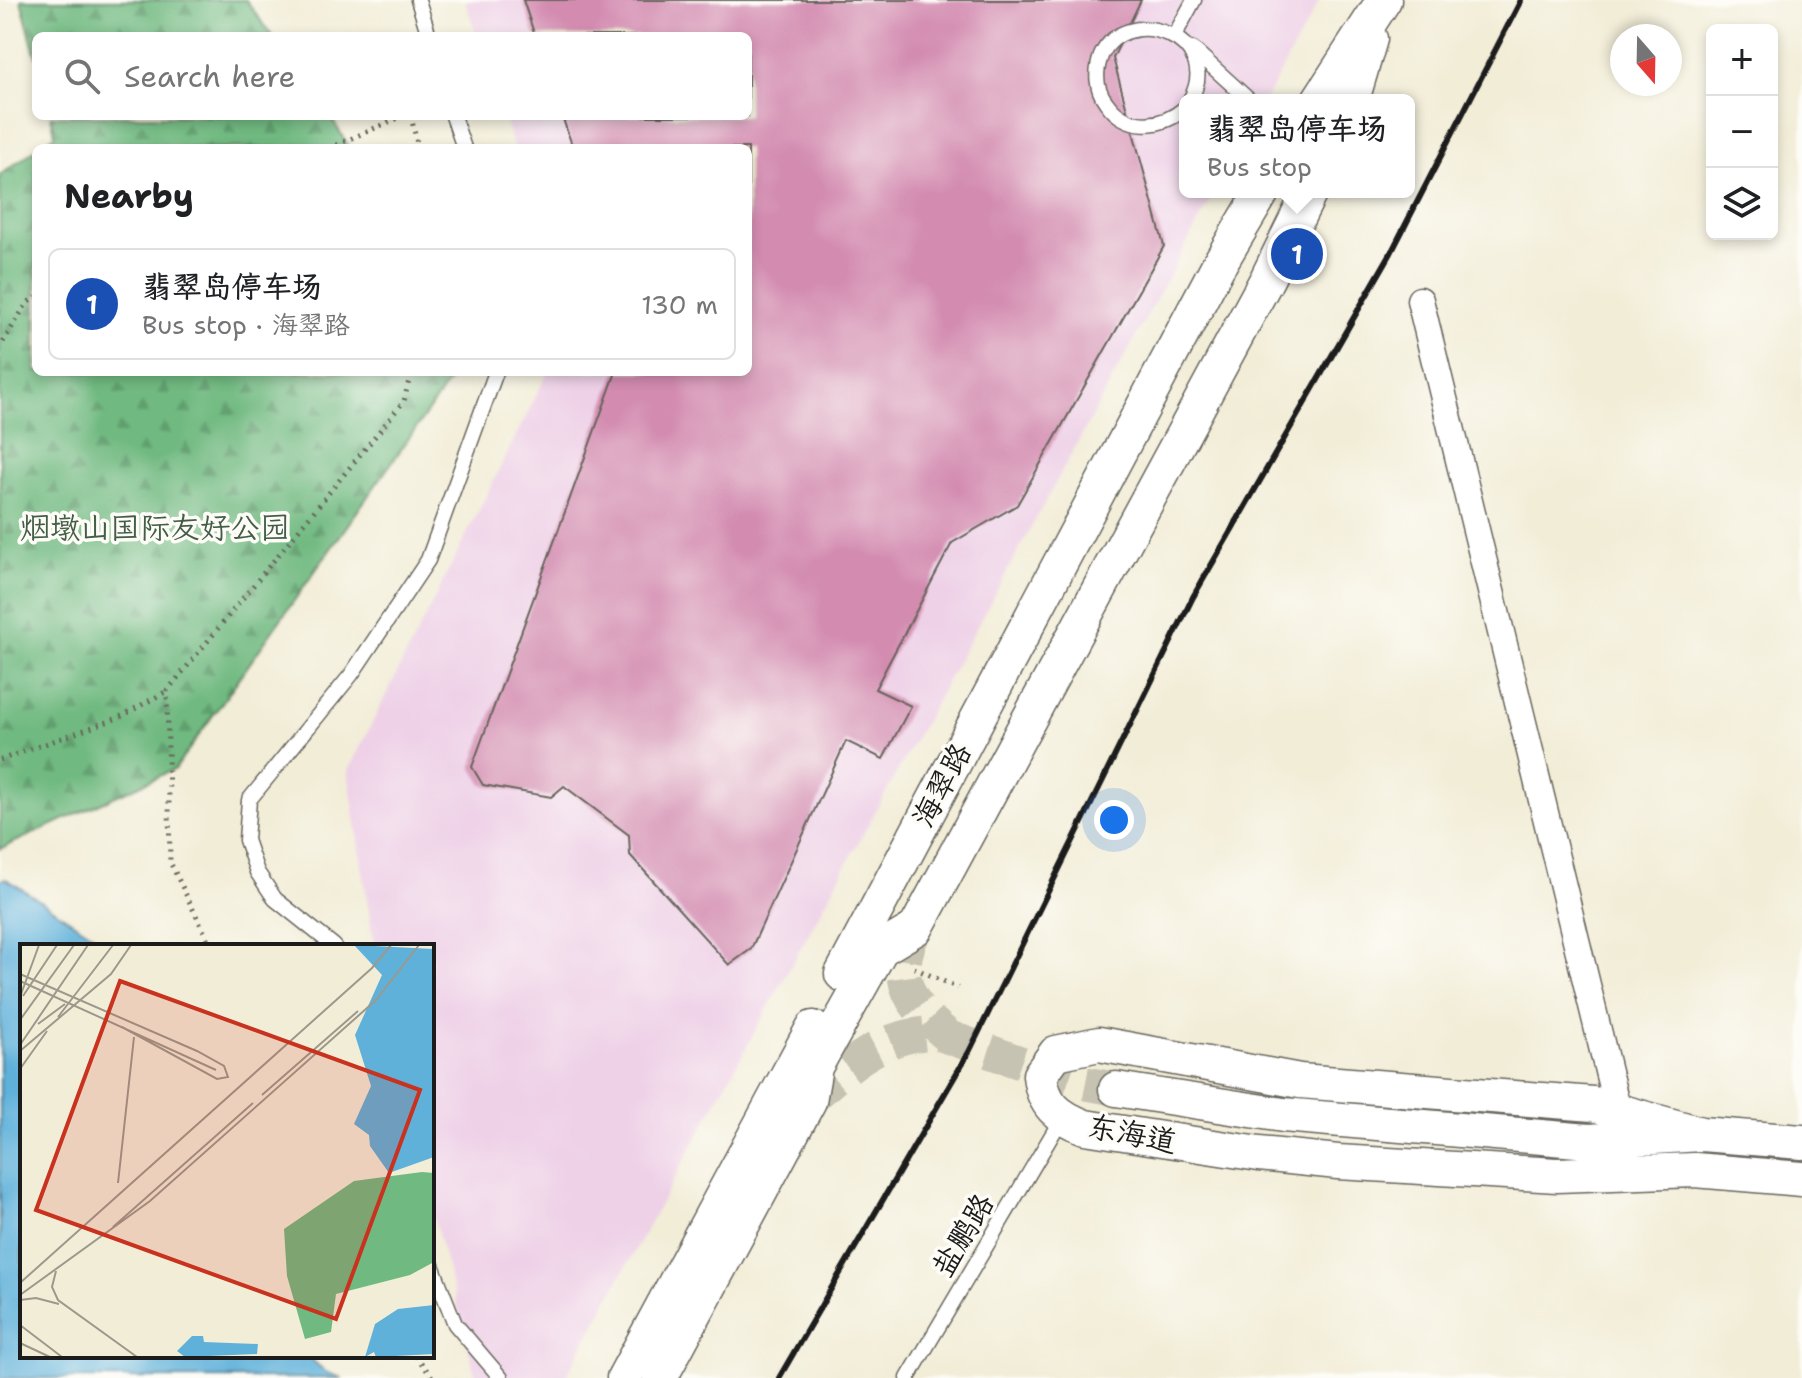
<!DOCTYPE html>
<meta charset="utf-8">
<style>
:root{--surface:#fff;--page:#f6f6f6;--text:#202124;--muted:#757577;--line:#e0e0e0;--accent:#ea580c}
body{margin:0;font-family:"Shantell Sans","LXGW WenKai TC",sans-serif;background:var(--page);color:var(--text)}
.controls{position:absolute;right:24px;top:24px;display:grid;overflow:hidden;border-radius:12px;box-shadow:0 4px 12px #0003}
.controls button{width:72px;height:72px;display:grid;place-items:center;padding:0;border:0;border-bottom:2px solid var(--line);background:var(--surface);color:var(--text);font:40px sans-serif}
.compass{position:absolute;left:1610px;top:24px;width:72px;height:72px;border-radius:50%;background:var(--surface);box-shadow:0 4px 12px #0003;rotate:160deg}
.you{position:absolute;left:1114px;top:820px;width:28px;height:28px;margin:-20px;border:6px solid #fff;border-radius:50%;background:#1a73e8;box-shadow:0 0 0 12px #1a73e833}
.badge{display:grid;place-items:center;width:52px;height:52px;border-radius:50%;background:var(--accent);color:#fff;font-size:26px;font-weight:700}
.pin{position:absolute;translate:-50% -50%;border:4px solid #fff;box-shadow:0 2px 8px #0006}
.popup{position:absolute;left:1179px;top:94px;width:236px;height:104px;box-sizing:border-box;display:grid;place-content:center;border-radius:12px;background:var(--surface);filter:drop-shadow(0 2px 6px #0005);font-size:26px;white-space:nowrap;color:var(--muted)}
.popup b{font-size:30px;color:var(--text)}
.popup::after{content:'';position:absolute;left:50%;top:100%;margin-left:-16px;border:16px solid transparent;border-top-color:var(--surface)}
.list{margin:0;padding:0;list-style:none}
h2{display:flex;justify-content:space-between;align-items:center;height:104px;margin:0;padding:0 32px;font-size:34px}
h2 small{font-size:26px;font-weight:400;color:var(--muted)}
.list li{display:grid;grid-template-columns:52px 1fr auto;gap:24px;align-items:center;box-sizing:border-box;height:112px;margin:0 16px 16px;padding:0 16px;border:2px solid var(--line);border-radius:12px}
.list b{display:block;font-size:30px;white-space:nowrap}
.list p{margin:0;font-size:26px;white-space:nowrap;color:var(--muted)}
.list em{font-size:26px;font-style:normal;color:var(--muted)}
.icon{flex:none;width:44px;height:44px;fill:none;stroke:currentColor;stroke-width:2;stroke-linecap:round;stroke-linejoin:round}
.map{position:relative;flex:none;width:1802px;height:1378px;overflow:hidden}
.search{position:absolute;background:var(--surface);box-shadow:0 4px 12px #0003;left:32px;top:32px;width:720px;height:88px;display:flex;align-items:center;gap:20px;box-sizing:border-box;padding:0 28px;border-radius:12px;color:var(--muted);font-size:30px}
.panel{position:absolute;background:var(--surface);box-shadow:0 4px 12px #0003;left:32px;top:144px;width:720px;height:232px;border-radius:12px}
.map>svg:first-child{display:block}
</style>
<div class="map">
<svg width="1802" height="1378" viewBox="0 0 1802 1378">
<defs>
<pattern id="forest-firs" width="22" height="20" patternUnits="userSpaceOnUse" patternTransform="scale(2)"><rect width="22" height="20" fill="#70b980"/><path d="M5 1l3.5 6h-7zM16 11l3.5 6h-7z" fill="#609e6e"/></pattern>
</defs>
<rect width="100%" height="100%" fill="#fdfcf7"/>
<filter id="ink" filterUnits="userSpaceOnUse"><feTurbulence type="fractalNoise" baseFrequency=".0125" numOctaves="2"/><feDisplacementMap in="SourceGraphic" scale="16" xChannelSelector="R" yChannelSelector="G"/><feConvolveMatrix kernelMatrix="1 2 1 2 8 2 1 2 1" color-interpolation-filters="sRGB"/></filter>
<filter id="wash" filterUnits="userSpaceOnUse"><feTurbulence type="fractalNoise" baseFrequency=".006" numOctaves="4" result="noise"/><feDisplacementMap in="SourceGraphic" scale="32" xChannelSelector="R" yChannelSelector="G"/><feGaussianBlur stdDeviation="1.8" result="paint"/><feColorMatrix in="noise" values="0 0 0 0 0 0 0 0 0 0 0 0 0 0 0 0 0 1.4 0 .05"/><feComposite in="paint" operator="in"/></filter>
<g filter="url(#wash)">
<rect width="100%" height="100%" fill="#f2edd7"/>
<!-- built -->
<path fill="#eed0e7" d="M465 0H1320L1265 100H1185V192H1215L565 1378H476L432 1211V946H374L348 771 548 372H748V148H514L503 116H748V36H477Z"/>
<!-- forest -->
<path fill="url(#forest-firs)" stroke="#466a4e" stroke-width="2" d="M21 0H246L272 36H36V58Z
M51 116H330L350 148H37L55 135Z
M36 149V372H447L450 380 175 769 0 849V175Z"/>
<!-- water -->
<path fill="#5fb1da" stroke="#3e667b" stroke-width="2" d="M5 878 110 946H22V1356H308L325 1372 342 1378H0V881Z"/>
<g id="blocks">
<!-- building -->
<path fill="#d38bb0" d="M523 0H1141L1113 58 1164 246 1017 505 952 543 875 689 911 706 883 759 846 741 751 949 729 965 630 855 629 835 564 786 551 797 483 785 472 767 616 372H748V148H573L562 116H748V36H535Z"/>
</g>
</g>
<g filter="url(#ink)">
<use href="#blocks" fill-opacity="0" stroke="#67655d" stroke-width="2"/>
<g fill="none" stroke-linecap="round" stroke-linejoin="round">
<!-- tertiary-tunnel -->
<path stroke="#c7c3b2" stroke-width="34" stroke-dasharray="34 17" stroke-linecap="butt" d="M916 928C890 980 909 1004 950 1038
M809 1101C847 1065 884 1033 937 1033L1073 1081 1116 1089"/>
<defs>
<path id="service" d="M418 0 429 36
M1176 33 1194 0
M1193 49 1249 100
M1185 108C1161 129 1126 131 1106 102 1096 89 1095 72 1101 56 1126 0 1225 39 1190 100
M453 116 464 148
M334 946 275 899 257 872 246 840 249 800 351 675 428 560 496 372
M432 1265 455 1324 501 1378
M908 1378 1062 1118"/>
<path id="minor" d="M1420 300 1617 1108"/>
<path id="tertiary" d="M1319 100 1384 0
M1352 100 1370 39
M842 974 1217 268 1262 192
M1116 1089 1283 1115 1589 1141 1701 1134 1802 1142
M1701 1134 1593 1104 1300 1081 1099 1044 1056 1053 1040 1075C1043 1105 1058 1117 1085 1127L1259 1154 1338 1162 1557 1175 1695 1170 1802 1179
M624 1378 813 1028
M660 1378 809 1101 815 1067 881 949 916 928 1267 279 1310 192"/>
</defs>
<!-- service casing -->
<use href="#service" stroke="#67655d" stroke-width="17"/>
<!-- minor casing -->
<use href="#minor" stroke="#67655d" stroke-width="29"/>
<!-- tertiary casing -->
<use href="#tertiary" stroke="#67655d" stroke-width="37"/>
<!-- path -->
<path stroke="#67655d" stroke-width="5" stroke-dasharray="2 6" stroke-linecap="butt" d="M411 116 418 148
M329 148 403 116
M3 342 27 303 36 297
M0 760 118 718 167 691
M211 946 170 862 167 691 404 401 411 372
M914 968 958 988
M416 1356 433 1378"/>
<!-- service -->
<use href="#service" stroke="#fff" stroke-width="14"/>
<!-- minor -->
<use href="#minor" stroke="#fff" stroke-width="26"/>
<!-- tertiary -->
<use href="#tertiary" stroke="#fff" stroke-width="34"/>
<!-- rail -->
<path stroke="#1c1c1c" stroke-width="6" d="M779 1378 969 1052 1193 597 1391 253 1521 0"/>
</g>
</g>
<g text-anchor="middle" stroke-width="7" stroke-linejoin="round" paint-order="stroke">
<!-- park labels -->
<g font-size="30" fill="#435e47" stroke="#fdfcf7">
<text x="155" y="538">烟墩山国际友好公园</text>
</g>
<!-- street labels -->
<g font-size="30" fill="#1c1c1c" stroke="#fdfcf7">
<text transform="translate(942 785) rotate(-62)" y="10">海翠路</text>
<text transform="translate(1132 1134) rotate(11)" y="10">东海道</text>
<text transform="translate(963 1235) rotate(-59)" y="10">盐鹏路</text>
</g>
</g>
<!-- overview -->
<g transform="translate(20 944)">
<rect width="414" height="414" fill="#f2edd7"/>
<path d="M402 228 414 229V318L390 331 316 350 311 388 285 395 267 332 264 285 334 237Z" fill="#70b980"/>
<path d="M334 1 414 5V213L369 229 350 202 349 191 334 180 351 142 335 91 362 31ZM414 361V410L356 413 354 408 345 413 355 380 378 365ZM172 392H183L184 398 238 400 237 410 165 413 157 407Z" fill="#5fb1da"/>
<path fill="none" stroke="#9c998c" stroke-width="2" d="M0 30 177 107 204 122 208 133 197 135 102 83M0 37 196 126M3 52 37 1M0 53 19 1M38 73 93 1M0 76 54 1M18 80 45 60M0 101 68 1M0 107 91 30 111 1M0 125 27 87M242 151 338 67M98 239 114 93M93 283 233 159M36 327 32 343 38 356 117 413M0 339 352 24 371 1M0 351 130 257 356 56 399 1M0 356 16 354 39 360M0 381 42 413M0 399 30 413"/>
<path fill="#c8321e" fill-opacity="0.15" stroke="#c8321e" stroke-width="4" d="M100 37 400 146 316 375 16 266Z"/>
<rect width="414" height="414" fill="none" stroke="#1c1c1c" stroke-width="4"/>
</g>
</svg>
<div class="controls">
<button>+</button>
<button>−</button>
<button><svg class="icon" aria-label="layers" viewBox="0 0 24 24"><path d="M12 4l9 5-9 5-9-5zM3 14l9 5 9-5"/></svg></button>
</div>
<svg class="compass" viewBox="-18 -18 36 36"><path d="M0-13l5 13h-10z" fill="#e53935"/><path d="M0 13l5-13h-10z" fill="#757577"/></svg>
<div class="you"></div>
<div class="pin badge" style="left:1297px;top:254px;background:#1a4fb4">1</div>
<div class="popup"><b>翡翠岛停车场</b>Bus stop</div>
<div class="search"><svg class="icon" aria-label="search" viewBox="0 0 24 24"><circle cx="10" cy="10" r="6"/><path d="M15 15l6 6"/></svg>Search here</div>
<section class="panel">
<h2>Nearby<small></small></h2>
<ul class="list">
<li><span class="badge" style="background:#1a4fb4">1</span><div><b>翡翠岛停车场</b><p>Bus stop · 海翠路</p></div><em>130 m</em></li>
</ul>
</section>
</div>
